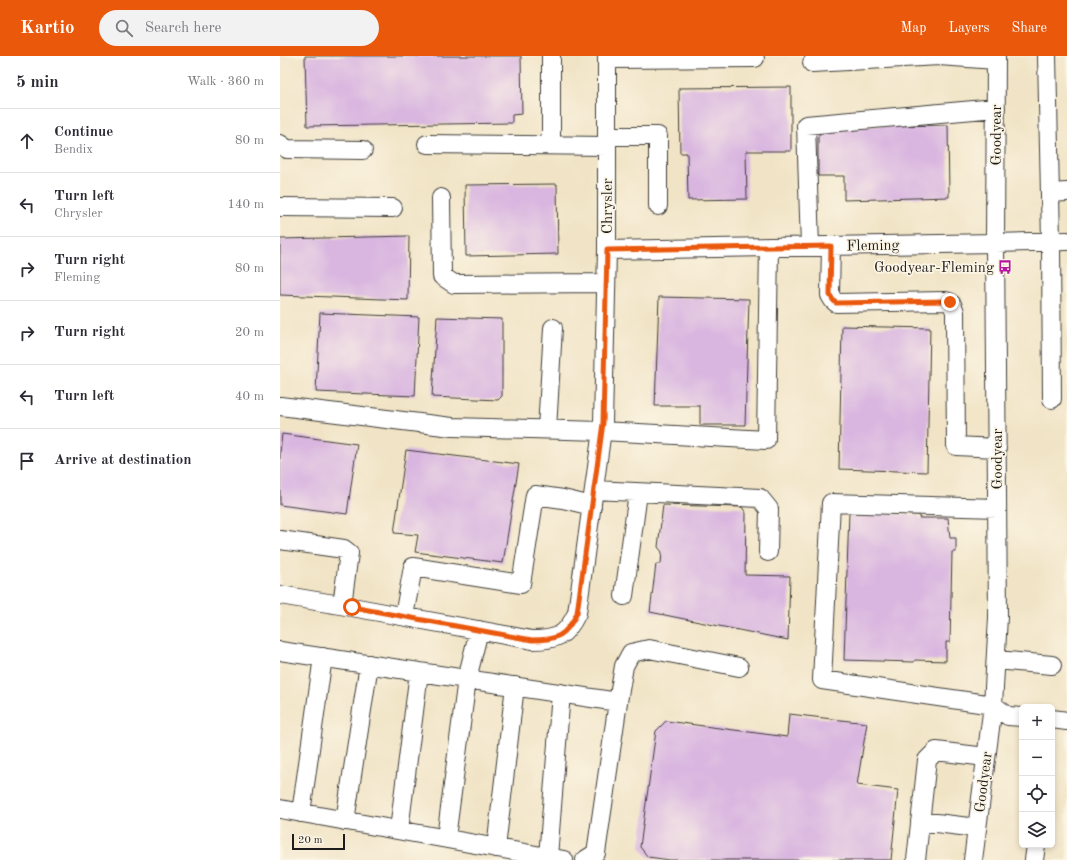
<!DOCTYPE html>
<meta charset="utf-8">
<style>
:root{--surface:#fff;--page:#f2f2f3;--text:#2b2b33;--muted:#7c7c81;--line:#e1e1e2;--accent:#ea580c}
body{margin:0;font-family:"Old Standard TT",serif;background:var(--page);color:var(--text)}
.controls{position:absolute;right:12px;bottom:12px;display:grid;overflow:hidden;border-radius:6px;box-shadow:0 2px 6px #0003}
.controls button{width:36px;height:36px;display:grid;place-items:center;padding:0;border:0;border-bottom:1px solid var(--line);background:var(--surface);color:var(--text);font:20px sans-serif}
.scale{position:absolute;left:12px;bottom:10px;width:53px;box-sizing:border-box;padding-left:4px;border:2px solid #1c1c1c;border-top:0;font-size:11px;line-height:14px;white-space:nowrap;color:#1c1c1c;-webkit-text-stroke:3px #fcf5e5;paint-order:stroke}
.stop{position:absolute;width:12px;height:12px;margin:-9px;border:3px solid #ea580c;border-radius:50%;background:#fff}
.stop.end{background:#ea580c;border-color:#fff;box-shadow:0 1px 4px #0008}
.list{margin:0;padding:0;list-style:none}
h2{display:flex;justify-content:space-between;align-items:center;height:52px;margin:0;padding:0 16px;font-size:17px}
h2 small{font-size:13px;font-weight:400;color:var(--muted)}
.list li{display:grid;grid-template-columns:26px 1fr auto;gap:12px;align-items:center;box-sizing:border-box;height:64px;padding:0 16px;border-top:1px solid var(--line)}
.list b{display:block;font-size:15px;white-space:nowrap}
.list p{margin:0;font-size:13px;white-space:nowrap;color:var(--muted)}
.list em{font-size:13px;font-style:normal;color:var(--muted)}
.icon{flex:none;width:22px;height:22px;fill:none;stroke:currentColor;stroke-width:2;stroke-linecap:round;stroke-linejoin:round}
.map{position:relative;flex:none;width:787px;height:804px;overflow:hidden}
header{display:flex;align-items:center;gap:24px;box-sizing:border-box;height:56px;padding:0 20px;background:var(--accent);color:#fff}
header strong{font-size:19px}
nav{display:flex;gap:22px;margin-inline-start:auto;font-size:14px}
.search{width:280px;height:36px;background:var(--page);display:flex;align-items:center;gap:10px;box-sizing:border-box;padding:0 14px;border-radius:22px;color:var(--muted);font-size:15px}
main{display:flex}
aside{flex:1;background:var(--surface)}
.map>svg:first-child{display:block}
</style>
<header>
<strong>Kartio</strong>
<div class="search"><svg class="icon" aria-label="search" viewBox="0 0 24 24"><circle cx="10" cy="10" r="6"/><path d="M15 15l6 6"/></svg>Search here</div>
<nav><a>Map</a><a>Layers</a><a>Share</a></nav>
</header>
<main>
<aside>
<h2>5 min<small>Walk · 360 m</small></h2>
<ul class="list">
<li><svg class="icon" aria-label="ahead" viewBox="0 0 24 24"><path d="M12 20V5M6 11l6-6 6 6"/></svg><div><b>Continue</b><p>Bendix</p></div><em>80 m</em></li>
<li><svg class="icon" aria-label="left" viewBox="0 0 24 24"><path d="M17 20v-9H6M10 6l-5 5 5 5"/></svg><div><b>Turn left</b><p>Chrysler</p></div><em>140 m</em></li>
<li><svg class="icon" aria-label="right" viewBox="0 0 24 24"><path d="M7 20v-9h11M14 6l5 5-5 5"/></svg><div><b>Turn right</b><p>Fleming</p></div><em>80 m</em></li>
<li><svg class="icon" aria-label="right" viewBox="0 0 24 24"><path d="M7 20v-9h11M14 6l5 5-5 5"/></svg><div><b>Turn right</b></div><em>20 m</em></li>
<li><svg class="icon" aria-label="left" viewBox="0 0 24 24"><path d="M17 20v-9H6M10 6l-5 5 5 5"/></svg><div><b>Turn left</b></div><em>40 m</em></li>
<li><svg class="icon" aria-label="arrive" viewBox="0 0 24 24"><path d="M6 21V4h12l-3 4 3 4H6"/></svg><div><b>Arrive at destination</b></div></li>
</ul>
</aside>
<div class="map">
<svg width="787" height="804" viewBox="0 0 787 804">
<rect width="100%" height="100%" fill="#fcf5e5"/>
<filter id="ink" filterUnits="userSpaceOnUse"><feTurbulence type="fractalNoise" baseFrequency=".025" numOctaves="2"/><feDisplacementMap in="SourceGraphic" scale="8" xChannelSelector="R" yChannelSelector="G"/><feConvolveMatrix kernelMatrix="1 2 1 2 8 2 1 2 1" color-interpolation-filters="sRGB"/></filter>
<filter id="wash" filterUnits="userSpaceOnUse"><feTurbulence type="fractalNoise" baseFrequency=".012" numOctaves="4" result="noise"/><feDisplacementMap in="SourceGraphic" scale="16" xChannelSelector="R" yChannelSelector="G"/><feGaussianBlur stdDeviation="0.9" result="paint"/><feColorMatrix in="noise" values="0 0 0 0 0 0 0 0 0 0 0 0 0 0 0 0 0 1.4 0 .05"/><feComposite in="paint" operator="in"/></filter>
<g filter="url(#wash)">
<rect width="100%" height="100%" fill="#f1e4c6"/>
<g id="blocks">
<!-- building -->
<path fill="#d9b6e0" d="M25 0H241L242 58 232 59V67L27 70Z
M511 31V95H466L467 143 408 144 407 97H400L399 32Z
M668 69 669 141 564 144V120H538V80L546 71Z
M277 128 278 198 186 200 185 129Z
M129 180 128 244 0 239V183Z
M379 241 469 243 465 369H420V350H375Z
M40 257 139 261 135 340 36 336Z
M157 261 222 263V340L218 344 152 341Z
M562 270 650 272 647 416 559 413Z
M2 378 77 388 67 458 0 449V397Z
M126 394 239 408 223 507 135 496 138 479 114 477Z
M383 449 462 451 466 457 465 519 510 520 508 584 370 556 376 508H381L382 496 378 491Z
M569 456 639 459V462H668L670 482H676V496H672L670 586H666V605L635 604 634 606 564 604Z
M509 658 587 667 577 729 618 734 611 804H390L368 801 360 791 376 675 386 665 507 681Z"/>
</g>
</g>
<g filter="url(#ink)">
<use href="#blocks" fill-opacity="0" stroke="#3c3a36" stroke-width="1"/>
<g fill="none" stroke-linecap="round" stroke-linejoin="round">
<defs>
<path id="minor" d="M271 0V89
M659 0 716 4
M767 0 771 185 772 343
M327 3 475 2
M532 7 659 0
M327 80H378V150
M0 88 7 93 83 94
M147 88 327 90
M770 137 787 136
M161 142 162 220 174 228 326 227
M0 151 113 152
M530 190 526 69 716 52
M551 190 550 239 553 244 556 247 665 245C672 246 673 250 675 256L676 390 717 392
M327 194 715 187 787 185
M0 350 172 371 322 375 486 384 489 191
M267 373 273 272
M314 434 480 442 489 453 488 496
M717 452 551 447 542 624 713 649 728 660 742 661
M0 484 64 493 69 497 62 549
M0 539 72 551 252 584C277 584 286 580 297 557L323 367 327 194V0
M344 540 358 437
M124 560 133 511 241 528 255 439 283 443 312 450
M0 595 338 646 316 797 305 804
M716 604 772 609
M338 646 344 610 351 597 369 593 459 611
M772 663 787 665
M0 753 284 804
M21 757 43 601
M65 765 89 608
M640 765 697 772
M119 774 139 616
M166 782 187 623 199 574
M216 792 235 630
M268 801 281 637
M636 804 647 704 656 695 706 701
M693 804 713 649 718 561 715 187 716 0
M754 804 756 789"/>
</defs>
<!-- minor casing -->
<use href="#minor" stroke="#3c3a36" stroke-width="20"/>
<!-- minor -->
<use href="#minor" stroke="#fff" stroke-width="18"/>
</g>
</g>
<g fill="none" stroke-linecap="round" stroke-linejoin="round" filter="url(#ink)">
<!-- route -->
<path stroke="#ea580c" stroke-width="5" d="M72 551 252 584C277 584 286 580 297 557L323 367 327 194 551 190 550 239 553 244 556 247 665 245 670 246"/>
</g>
<!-- icons -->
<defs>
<symbol id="bus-bare" viewBox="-9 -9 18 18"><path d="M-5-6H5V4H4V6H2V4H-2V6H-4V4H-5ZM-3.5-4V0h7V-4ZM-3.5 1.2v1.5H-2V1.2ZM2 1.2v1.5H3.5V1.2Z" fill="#b5179e" stroke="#fcf5e5" stroke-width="2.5" paint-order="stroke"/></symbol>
</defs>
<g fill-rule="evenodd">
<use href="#bus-bare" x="715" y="201" width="20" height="20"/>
</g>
<g text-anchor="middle" stroke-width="3.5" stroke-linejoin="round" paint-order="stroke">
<!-- street labels -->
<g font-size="15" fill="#1c1c1c" stroke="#fcf5e5">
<text transform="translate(716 79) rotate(-90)" y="5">Goodyear</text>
<text transform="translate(327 150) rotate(-90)" y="5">Chrysler</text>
<text transform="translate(593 189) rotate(-1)" y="5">Fleming</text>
<text transform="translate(717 403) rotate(-90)" y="5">Goodyear</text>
<text transform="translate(703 726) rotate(-83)" y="5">Goodyear</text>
</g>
<!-- poi labels -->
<g font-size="15" fill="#1c1c1c" stroke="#fcf5e5" text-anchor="end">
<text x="714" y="216">Goodyear-Fleming</text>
</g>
</g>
</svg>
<div class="controls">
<button>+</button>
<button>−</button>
<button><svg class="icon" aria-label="locate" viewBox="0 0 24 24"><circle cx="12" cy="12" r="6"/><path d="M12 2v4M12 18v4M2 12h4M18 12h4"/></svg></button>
<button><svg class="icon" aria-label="layers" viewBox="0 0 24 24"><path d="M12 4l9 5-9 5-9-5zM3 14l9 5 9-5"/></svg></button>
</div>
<div class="scale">20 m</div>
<div class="stop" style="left:72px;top:551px"></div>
<div class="stop end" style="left:670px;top:246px"></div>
</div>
</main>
